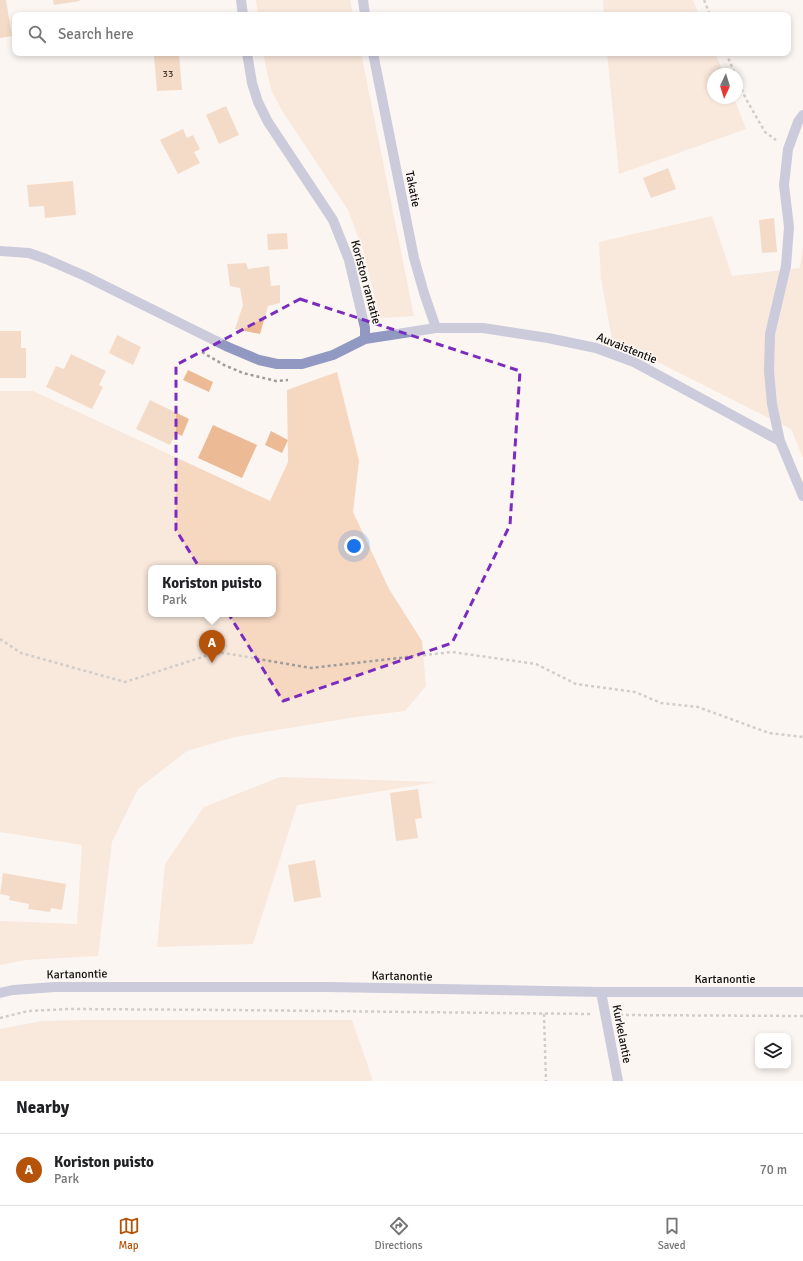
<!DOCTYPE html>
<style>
:root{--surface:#fff;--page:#f2f2f2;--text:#202124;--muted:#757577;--line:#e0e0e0;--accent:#b45309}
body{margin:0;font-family:Signika,sans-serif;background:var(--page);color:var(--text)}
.controls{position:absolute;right:12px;bottom:12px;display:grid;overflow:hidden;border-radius:8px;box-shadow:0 2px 6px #0003}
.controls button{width:36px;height:36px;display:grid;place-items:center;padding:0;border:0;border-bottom:1px solid var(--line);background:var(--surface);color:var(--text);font:20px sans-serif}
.compass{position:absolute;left:707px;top:68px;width:36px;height:36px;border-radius:50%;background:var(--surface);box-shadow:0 2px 6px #0003;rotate:184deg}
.you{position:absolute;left:354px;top:546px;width:14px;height:14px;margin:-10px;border:3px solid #fff;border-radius:50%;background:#1a73e8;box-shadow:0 0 0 6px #1a73e833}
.badge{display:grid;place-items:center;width:26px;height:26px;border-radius:50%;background:var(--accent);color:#fff;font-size:13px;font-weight:700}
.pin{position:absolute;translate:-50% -33px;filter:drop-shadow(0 1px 2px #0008)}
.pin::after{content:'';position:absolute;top:21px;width:14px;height:12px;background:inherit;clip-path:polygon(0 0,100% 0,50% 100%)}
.popup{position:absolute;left:148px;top:565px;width:128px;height:52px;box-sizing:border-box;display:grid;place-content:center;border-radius:8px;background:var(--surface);filter:drop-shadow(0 1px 3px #0005);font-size:13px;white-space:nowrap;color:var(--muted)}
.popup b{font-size:15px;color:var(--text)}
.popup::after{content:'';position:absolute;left:50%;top:100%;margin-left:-8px;border:8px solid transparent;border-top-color:var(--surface)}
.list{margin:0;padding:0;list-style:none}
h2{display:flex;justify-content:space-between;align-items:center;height:52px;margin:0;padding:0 16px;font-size:17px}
h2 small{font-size:13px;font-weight:400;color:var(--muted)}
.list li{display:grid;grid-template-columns:26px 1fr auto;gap:12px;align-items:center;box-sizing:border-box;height:72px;padding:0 16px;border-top:1px solid var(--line)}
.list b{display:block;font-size:15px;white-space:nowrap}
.list p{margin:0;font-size:13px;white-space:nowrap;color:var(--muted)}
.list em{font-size:13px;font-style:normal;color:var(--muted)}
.icon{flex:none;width:22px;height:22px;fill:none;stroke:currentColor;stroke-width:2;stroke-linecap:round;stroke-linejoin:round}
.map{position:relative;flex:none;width:803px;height:1081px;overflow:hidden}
.search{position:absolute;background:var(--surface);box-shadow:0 2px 6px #0003;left:12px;right:12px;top:12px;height:44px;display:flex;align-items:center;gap:10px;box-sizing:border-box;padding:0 14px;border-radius:8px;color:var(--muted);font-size:15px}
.sheet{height:124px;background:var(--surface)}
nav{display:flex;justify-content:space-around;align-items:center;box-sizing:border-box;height:56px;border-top:1px solid var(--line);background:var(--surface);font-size:11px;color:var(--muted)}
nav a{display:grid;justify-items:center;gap:2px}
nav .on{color:var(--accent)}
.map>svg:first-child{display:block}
</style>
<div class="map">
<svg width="803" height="1081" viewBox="0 0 803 1081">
<rect width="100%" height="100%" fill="#fcf6f2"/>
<!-- green -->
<path fill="#f6d7c0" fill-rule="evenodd" d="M256 0H350L353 15H258Z
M603 0H693L699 15H604Z
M263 53H361L414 316 380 318 363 250 348 210 283 112 272 92 267 72Z
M607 53H715L724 74H713V98H734L746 129 619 174Z
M712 216 732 276 800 268 803 246V458L791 429 612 339 601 279 599 242Z
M337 372 359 461 353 512 389 589 422 641 426 686 405 711 356 717 235 737 187 751 138 789 112 842 98 956 25 960 0 965V921L77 924 82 845 0 832V391H33L270 501 288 462 287 390ZM151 568H273V614H151Z
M280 777 437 782 297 805 253 944 157 947 165 864 204 807Z
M87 1020H352L373 1081H0V1029L42 1021Z"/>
<!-- building -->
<path fill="#ecba95" d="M0 0H6L12 36 0 38Z
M53 0H79L80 1 54 5Z
M179 54 182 90 157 91 154 56Z
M226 106 239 135 219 144 206 115Z
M183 129 187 138 193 135 200 149 194 152 200 163 178 174 160 140Z
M668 168 676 189 651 198 643 178Z
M73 181 76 215 45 218 44 206 29 207 27 185Z
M774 218 777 252 762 253 759 220Z
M287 233 288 249 268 250 267 234Z
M246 263 248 269 269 266 271 286 280 285V303L268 306 260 334 235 329 243 305 240 288 230 286 227 264Z
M0 331H21V348H26V378H0Z
M117 335 141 347 133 365 109 353Z
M71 354 106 371 99 385 103 387 92 409 46 387 56 366 64 369Z
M188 370 213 382 209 392 183 380Z
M150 400 189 419 182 436 176 433 170 445 136 429Z
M213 425 257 445 242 478 198 458Z
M271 431 288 440 282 453 265 445Z
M418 789 422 818 415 819 418 838 396 841 390 793Z
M315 860 321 897 294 902 288 865Z
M3 873 66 884 62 910 51 908 50 912 28 909 29 904 9 900 10 896 0 894Z"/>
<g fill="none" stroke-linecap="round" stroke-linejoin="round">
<!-- path -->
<path stroke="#a09c99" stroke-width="2.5" stroke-dasharray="3 3" stroke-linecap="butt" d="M704 0 710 15
M726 53 735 74
M737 78 746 99 765 132 776 140
M202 352 224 365 243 373 276 381 288 380
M0 639 21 653 125 682 218 652 311 668 452 652 536 664 576 684 635 692 661 703 698 707 769 733 803 737
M544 1014 546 1081
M620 1015 803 1016
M0 1018 28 1011 69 1009 231 1010 591 1014"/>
<!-- minor -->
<path stroke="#9198c1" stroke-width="10" d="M241 0 243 15
M363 0 365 15
M247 53 252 83 258 102 268 122 333 220 349 260 365 328V339
M373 53 414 258 424 293 436 328
M803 115 798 122 788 149 784 185 789 227 786 266 770 334 769 371 772 404 780 441 803 496
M0 251 29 253 46 259 85 276 228 347 259 360 277 364H302L333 355 365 339 436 328H483L548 338 596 348 634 362 780 441
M601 992 618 1081
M0 993 13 990 55 987H328L601 992H803"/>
</g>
<!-- marked area -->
<path d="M0 0H803V1081H0ZM300 299 520 371 510 525 452 643 283 701 176 530V365Z" fill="#fcf6f2" fill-opacity=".55" fill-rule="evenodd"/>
<path fill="none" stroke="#7b2cbf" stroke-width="3" stroke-dasharray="8 5" stroke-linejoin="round" d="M300 299 520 371 510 525 452 643 283 701 176 530V365Z"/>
<g text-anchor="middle" stroke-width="3.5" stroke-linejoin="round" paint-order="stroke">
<!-- number labels -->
<g font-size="10" fill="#483a2f">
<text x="168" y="77">33</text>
</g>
<!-- street labels -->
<g font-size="12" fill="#110f0d" stroke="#fcf6f2">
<text transform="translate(413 189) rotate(79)" y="4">Takatie</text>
<text transform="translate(366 282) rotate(75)" y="4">Koriston rantatie</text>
<text transform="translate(627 348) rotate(22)" y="4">Auvaistentie</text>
<text transform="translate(77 974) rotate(-1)" y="4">Kartanontie</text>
<text transform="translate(402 976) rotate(1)" y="4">Kartanontie</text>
<text x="725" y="983">Kartanontie</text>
<text transform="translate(622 1034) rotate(79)" y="4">Kurkelantie</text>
</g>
</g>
</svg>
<div class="controls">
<button><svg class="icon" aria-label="layers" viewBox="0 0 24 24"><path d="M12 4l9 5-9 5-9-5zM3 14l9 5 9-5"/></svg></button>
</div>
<svg class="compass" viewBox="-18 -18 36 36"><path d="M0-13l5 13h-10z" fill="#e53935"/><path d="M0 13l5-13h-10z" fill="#757577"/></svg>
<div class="you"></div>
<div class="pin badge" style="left:212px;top:663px">A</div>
<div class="popup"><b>Koriston puisto</b>Park</div>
<div class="search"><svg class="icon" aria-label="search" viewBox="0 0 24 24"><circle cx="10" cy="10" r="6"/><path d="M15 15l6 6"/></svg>Search here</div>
</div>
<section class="sheet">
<h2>Nearby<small></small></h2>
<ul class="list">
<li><span class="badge">A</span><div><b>Koriston puisto</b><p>Park</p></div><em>70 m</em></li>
</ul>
</section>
<nav>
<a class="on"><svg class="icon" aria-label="map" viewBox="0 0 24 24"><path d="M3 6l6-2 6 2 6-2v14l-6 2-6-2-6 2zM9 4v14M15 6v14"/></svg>Map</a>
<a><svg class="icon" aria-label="directions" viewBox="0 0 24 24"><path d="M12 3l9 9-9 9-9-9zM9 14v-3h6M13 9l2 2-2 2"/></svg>Directions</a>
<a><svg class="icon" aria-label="saved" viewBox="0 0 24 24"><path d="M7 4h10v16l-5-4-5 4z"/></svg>Saved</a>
</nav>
